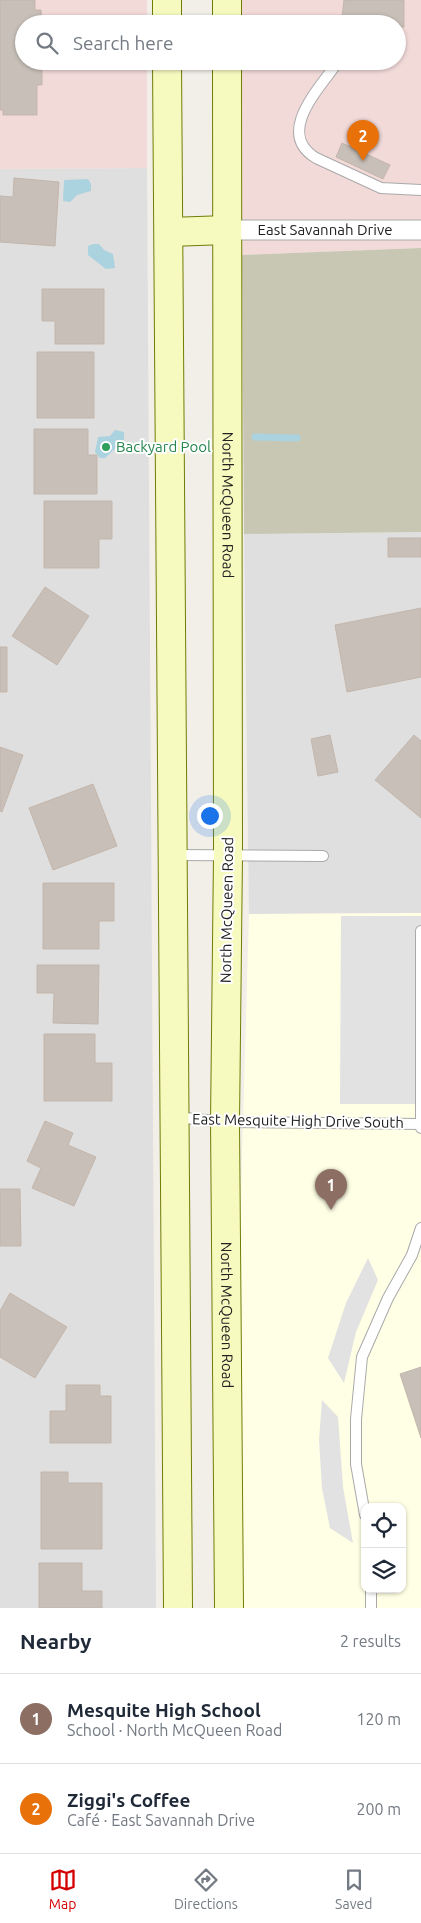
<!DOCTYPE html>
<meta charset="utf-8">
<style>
:root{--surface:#fff;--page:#f2f2f3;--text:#1f2937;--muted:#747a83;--line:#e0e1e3;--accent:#d40000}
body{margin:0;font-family:Ubuntu,sans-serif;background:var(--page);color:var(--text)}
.controls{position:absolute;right:15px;bottom:15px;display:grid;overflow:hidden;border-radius:10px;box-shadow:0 1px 4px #0004}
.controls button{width:45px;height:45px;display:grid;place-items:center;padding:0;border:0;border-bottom:1px solid var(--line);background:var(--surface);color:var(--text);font:25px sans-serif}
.you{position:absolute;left:209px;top:815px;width:18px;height:18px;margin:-12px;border:4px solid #fff;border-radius:50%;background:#1a73e8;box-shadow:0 0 0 8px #1a73e833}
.badge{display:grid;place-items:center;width:32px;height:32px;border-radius:50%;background:var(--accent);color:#fff;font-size:16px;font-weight:700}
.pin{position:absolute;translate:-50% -41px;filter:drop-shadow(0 1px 2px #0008)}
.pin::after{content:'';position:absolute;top:26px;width:18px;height:15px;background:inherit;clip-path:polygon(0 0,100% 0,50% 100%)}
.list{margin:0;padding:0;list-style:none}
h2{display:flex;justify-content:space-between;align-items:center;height:65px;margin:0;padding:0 20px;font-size:21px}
h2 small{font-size:16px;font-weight:400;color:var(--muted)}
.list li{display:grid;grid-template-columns:32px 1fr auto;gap:15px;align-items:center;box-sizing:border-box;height:90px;padding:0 20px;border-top:1px solid var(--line)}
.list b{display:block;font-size:19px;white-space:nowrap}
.list p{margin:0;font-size:16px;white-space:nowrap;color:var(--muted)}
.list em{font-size:16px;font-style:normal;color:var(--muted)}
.icon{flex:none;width:28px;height:28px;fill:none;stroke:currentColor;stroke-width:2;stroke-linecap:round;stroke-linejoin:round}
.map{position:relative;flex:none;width:421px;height:1608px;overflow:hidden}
.search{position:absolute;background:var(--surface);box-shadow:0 1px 4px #0004;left:15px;right:15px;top:15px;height:55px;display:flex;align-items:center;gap:12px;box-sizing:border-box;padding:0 18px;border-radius:28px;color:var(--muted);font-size:19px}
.sheet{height:245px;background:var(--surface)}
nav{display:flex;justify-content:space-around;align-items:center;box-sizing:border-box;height:70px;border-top:1px solid var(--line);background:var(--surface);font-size:14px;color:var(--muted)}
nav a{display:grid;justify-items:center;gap:2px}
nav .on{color:var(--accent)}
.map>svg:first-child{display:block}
</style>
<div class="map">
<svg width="421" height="1608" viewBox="0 0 421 1608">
<rect width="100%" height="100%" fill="#f2efe9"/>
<!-- residential -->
<path fill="#e0dfdf" d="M147 168 156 1608H0V169Z
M421 532V913L249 914 244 534Z"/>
<!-- commercial -->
<path fill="#f2dad9" d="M0 0H147V24H24V61H147V168L0 169Z
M242 0H421V248L242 255 241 61H397V24H241Z"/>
<!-- education -->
<path fill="#ffffe5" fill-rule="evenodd" d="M421 913V1608H229L249 914ZM365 1507H402V1589H365Z"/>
<!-- construction -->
<path fill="#c7c7b4" d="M421 248V532L244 534 242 255Z"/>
<!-- parking -->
<path fill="#e2e2e2" d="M341 916H421V1104H340Z
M368 1258 378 1280 356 1332 344 1383 328 1358 346 1303Z
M322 1400 338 1417 343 1487 353 1543 330 1528 322 1488 319 1440Z"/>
<!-- water -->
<path fill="#aad3df" d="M88 179 91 184V191L77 195 70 202 63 201 64 180Z
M93 244H99L104 250 113 254 115 268 106 269 88 255V246Z
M115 430 124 432V440L105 458H100L95 452 98 437 110 436Z"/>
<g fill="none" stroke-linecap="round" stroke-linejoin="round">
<!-- stream -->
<path stroke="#aad3df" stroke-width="7" d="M255 437 297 438"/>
</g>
<!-- building -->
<path fill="#c7bfb8" stroke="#c4b6ab" d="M0 0H35V10H41L42 24H24V61H42V85H37V115H3V110H0Z
M344 0H404V27H397V24H341Z
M342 143 390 165 383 179 336 157Z
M14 178 59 182 55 246 0 242V196L13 197Z
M42 289H104V344H55V321H42Z
M37 352H94V418H37Z
M34 429H88V455H97V494H34Z
M44 501H112V539H99V568H44Z
M388 538H421V557H388Z
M45 587 89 616 57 665 12 636Z
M421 608V677L347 692 335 625Z
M0 647H7V692H0Z
M330 735 338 772 318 776 311 739Z
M414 735 421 741V818L375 780Z
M0 747 23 755 2 812 0 811Z
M93 784 117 846 53 870 29 808Z
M43 883H114V921H99V949H43Z
M37 965H99L98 1024 53 1023 54 993H37Z
M44 1034H95V1063H112V1101H44Z
M45 1121 73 1133 68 1145 96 1157 74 1206 32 1188 41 1168 27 1161Z
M0 1189H20L21 1246H0Z
M10 1293 67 1327 35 1378 0 1357V1311Z
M421 1367V1438L400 1374Z
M66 1385H100V1396H111V1443H50V1411H66Z
M41 1472H68V1483H102V1549H41Z
M39 1563H82V1591H102V1608H39Z"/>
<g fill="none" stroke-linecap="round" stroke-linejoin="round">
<defs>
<path id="service" d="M337 63C319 89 275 133 316 158L381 188 421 190
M174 855 323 856
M421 931V1128
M175 1117 225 1122 421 1124
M365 1515 356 1464V1419L362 1357 388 1298 412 1255 421 1228
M371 1589V1608"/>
<g id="minor">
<path id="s1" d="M227 230H421"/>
</g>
<g id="secondary">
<path d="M167 0V24"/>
<path d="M227 0V24"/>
<path d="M167 61 178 1608"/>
<path id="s2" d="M227 61 228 855 225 1122 229 1608"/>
<path d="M169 232 227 230"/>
</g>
</defs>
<!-- service casing -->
<use href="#service" stroke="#a9a9a9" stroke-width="12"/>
<!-- minor casing -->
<use href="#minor" stroke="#a9a9a9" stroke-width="21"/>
<!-- secondary casing -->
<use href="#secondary" stroke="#707d05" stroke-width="30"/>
<!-- service -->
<use href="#service" stroke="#fff" stroke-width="10"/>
<!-- minor -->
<use href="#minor" stroke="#fff" stroke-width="19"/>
<!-- secondary -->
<use href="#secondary" stroke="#f7fabf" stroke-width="28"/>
</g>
<!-- markers -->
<circle fill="#2e9e5b" stroke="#fff" stroke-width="2" cx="106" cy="447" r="5"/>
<g text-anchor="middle" stroke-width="4" stroke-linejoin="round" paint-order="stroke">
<!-- street labels -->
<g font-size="15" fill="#222" stroke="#fff">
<text dy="5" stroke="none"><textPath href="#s1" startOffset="98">East Savannah Drive</textPath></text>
<text dy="5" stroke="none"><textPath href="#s2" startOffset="444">North McQueen Road</textPath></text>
<text transform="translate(227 910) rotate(-89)" y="5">North McQueen Road</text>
<text transform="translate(298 1121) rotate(1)" y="5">East Mesquite High Drive South</text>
<text dy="5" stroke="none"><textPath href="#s2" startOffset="1254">North McQueen Road</textPath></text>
</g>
<!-- leisure labels -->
<g font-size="15" fill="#27864d" stroke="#fff" text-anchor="start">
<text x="116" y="452">Backyard Pool</text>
</g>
</g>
</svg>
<div class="controls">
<button><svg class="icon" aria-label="locate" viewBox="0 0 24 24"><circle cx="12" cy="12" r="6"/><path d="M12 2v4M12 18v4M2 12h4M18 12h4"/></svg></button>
<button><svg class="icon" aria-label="layers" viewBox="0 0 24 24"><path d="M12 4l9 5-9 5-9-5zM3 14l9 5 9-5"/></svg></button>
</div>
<div class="you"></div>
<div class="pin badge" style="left:331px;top:1210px;background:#8d6e63">1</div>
<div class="pin badge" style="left:363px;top:161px;background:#e8710a">2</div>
<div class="search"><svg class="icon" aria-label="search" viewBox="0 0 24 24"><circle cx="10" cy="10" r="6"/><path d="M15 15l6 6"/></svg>Search here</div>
</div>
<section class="sheet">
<h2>Nearby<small>2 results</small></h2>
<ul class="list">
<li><span class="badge" style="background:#8d6e63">1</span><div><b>Mesquite High School</b><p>School · North McQueen Road</p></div><em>120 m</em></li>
<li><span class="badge" style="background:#e8710a">2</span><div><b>Ziggi's Coffee</b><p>Café · East Savannah Drive</p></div><em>200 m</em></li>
</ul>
</section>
<nav>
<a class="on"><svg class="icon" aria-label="map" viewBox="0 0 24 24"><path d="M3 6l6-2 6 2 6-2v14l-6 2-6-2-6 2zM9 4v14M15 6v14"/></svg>Map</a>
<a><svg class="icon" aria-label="directions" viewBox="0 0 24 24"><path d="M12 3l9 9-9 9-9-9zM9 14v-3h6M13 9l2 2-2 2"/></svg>Directions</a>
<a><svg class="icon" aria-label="saved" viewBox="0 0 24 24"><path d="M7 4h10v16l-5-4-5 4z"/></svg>Saved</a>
</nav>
